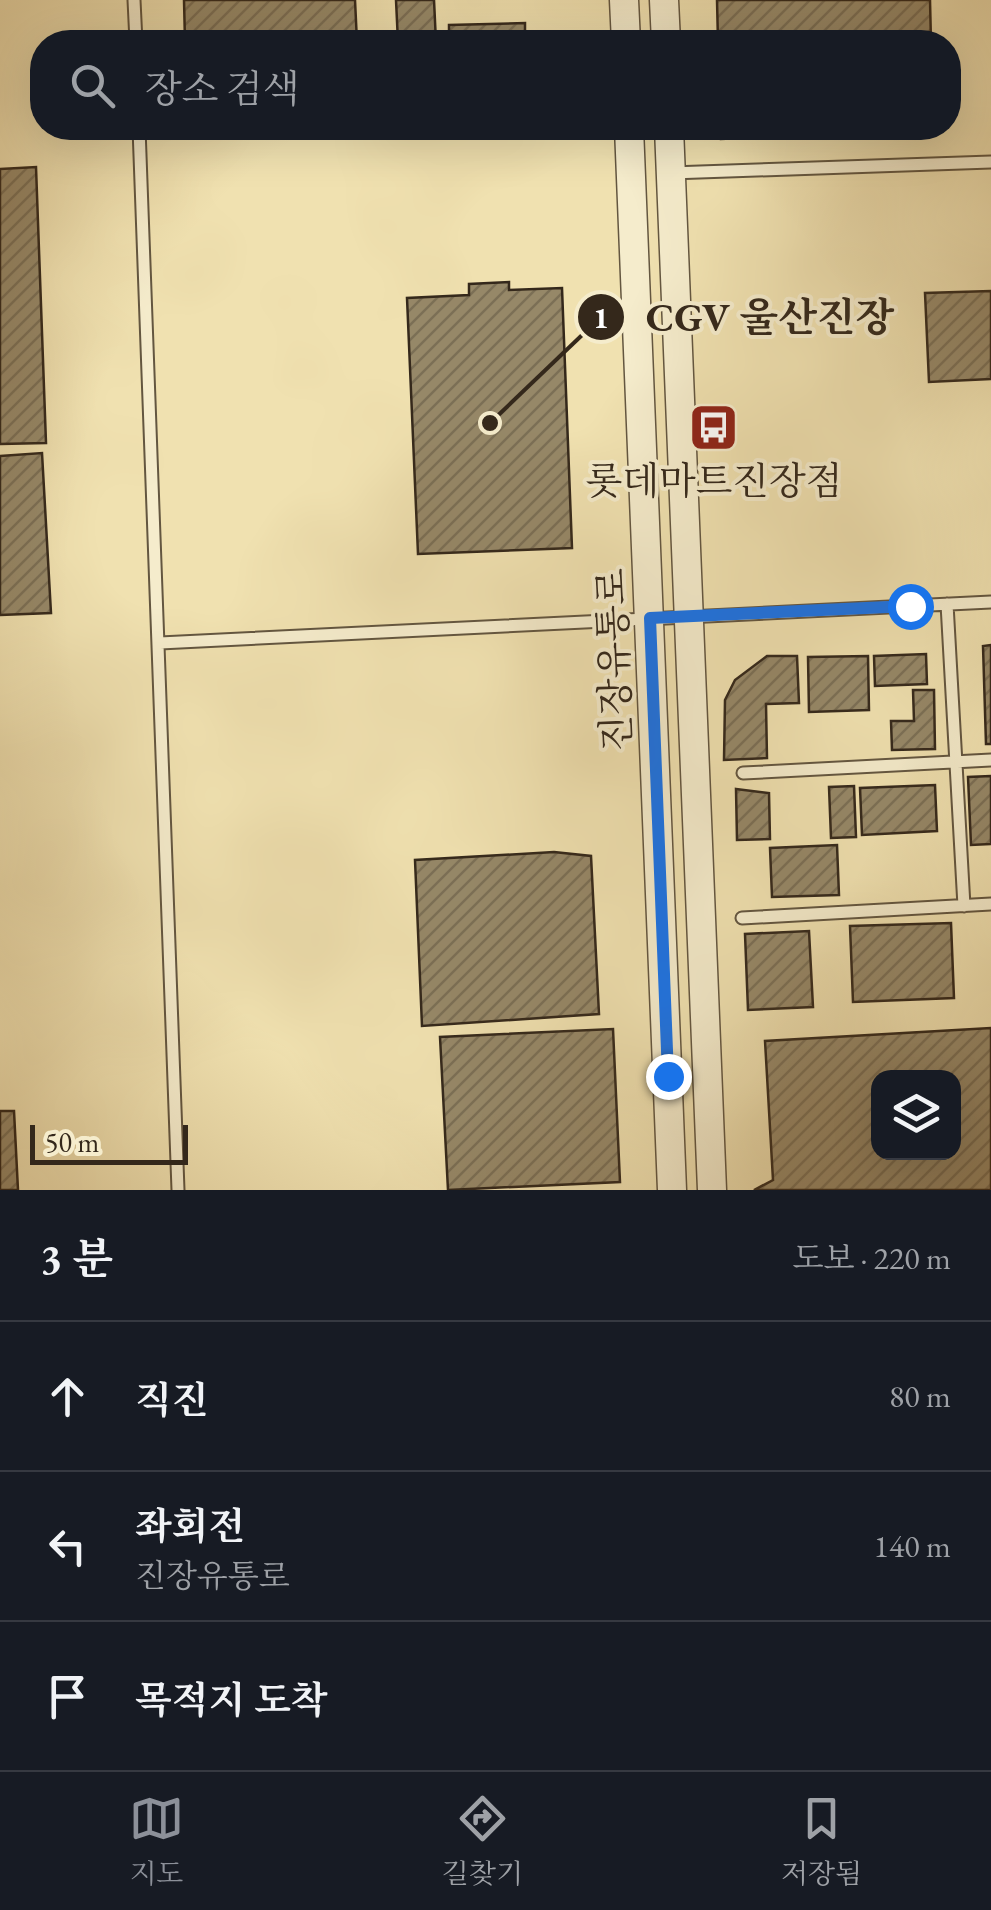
<!DOCTYPE html>
<html lang="ko">
<meta charset="utf-8">
<style>
:root{--surface:#171b24;--page:#242831;--text:#f1f3f6;--muted:#9ea1a6;--line:#363941;--accent:#8c9099}
body{margin:0;font-family:"EB Garamond","Noto Serif KR",serif;background:var(--page);color:var(--text)}
.controls{position:absolute;right:30px;bottom:30px;display:grid;overflow:hidden;border-radius:20px;box-shadow:0 10px 40px #0002}
.controls button{width:90px;height:90px;display:grid;place-items:center;padding:0;border:0;border-bottom:2px solid var(--line);background:var(--surface);color:var(--text);font:50px sans-serif}
.scale{position:absolute;left:30px;bottom:25px;width:158px;box-sizing:border-box;padding-left:10px;border:5px solid #34281b;border-top:0;font-size:28px;line-height:35px;white-space:nowrap;color:#34281b;-webkit-text-stroke:8px #f5eccc;paint-order:stroke}
.stop{position:absolute;width:30px;height:30px;margin:-22px;border:8px solid #1a73e8;border-radius:50%;background:#fff}
.stop.end{background:#1a73e8;border-color:#fff;box-shadow:0 2px 10px #0008}
.list{margin:0;padding:0;list-style:none}
h2{display:flex;justify-content:space-between;align-items:center;height:130px;margin:0;padding:0 40px;font-size:42px}
h2 small{font-size:32px;font-weight:400;color:var(--muted)}
.list li{display:grid;grid-template-columns:65px 1fr auto;gap:30px;align-items:center;box-sizing:border-box;height:150px;padding:0 40px;border-top:2px solid var(--line)}
.list b{display:block;font-size:38px;white-space:nowrap}
.list p{margin:0;font-size:32px;white-space:nowrap;color:var(--muted)}
.list em{font-size:32px;font-style:normal;color:var(--muted)}
.icon{flex:none;width:55px;height:55px;fill:none;stroke:currentColor;stroke-width:2;stroke-linecap:round;stroke-linejoin:round}
.map{position:relative;flex:none;width:991px;height:1190px;overflow:hidden}
.search{position:absolute;background:var(--surface);box-shadow:0 10px 40px #0002;left:30px;right:30px;top:30px;height:110px;display:flex;align-items:center;gap:25px;box-sizing:border-box;padding:0 35px;border-radius:40px;color:var(--muted);font-size:38px}
.sheet{height:580px;background:var(--surface)}
nav{display:flex;justify-content:space-around;align-items:center;box-sizing:border-box;height:140px;border-top:2px solid var(--line);background:var(--surface);font-size:28px;color:var(--muted)}
nav a{display:grid;justify-items:center;gap:5px}
nav .on{color:var(--accent)}
.map>svg:first-child{display:block}
</style>
<div class="map">
<svg width="991" height="1190" viewBox="0 0 991 1190">
<defs>
<pattern id="building-hatch" width="6" height="6" patternUnits="userSpaceOnUse" patternTransform="scale(2.5)"><rect width="6" height="6" fill="#968868"/><path d="M-1 1l2-2M0 6l6-6M5 7l2-2" fill="none" stroke="#7b6f55"/></pattern>
</defs>
<rect width="100%" height="100%" fill="#f0e1b0"/>
<filter id="stains"><feTurbulence type="fractalNoise" baseFrequency=".002" numOctaves="4"/><feColorMatrix values="0 0 0 0 .2 0 0 0 0 .09 0 0 0 0 .02 0 0 0 .5 -.17"/></filter>
<radialGradient id="worn" r=".72"><stop offset=".6" stop-color="#630" stop-opacity="0"/><stop offset="1" stop-color="#630" stop-opacity=".3"/></radialGradient>
<!-- building -->
<path fill="url(#building-hatch)" stroke="#34281b" stroke-width="2.5" fill-rule="evenodd" d="M184 0H355L357 42H185Z
M396 0H434L436 42H398Z
M717 0H930L931 42H718Z
M525 23V42H449V25Z
M721 128H934V130L721 139Z
M36 167 46 443 0 444V169Z
M509 282V290L562 288 572 548 418 554 407 298 469 295V284Z
M991 291V379L929 382 925 293Z
M42 453 51 613 0 615V456Z
M991 645V744H986L983 646Z
M926 654 927 684 875 686 874 656Z
M767 656H797L799 703 766 704 767 758 724 760 725 700 735 680Z
M868 656 869 710 809 712 808 657Z
M913 690H934L935 749 892 750 891 721H914Z
M991 776V844L971 845 968 777Z
M935 785 937 831 862 835 860 788Z
M854 786 856 837 831 838 829 787Z
M736 789 769 793 770 839 737 840Z
M837 845 839 895 772 897 770 848Z
M554 852 591 856 599 1014 422 1026 415 860Z
M951 923 954 998 853 1002 850 926Z
M809 931 813 1007 748 1010 745 934Z
M991 1028V1190H754L773 1180 765 1041ZM878 1078H954V1152H878Z
M613 1029 620 1182 448 1190 440 1037Z
M0 1111H14L18 1190H0Z"/>
<g fill="none" stroke-linecap="round" stroke-linejoin="round">
<defs>
<path id="service" d="M134 0 136 42
M139 128 178 1190
M671 173 991 162
M947 604 964 906
M160 643 991 602
M743 773 991 760
M742 918 991 904"/>
<path id="tertiary" d="M624 0 626 42
M664 0 666 42
M629 128 672 1190
M669 128 712 1190"/>
</defs>
<!-- service casing -->
<use href="#service" stroke="#635640" stroke-width="15"/>
<!-- tertiary casing -->
<use href="#tertiary" stroke="#635640" stroke-width="31"/>
<!-- service -->
<use href="#service" stroke="#f5eccc" stroke-width="11"/>
<!-- tertiary -->
<use href="#tertiary" stroke="#f5eccc" stroke-width="28"/>
</g>
<g fill="none" stroke-linecap="round" stroke-linejoin="round">
<!-- route -->
<path stroke="#1a73e8" stroke-width="12" d="M668 1076 650 618 910 606"/>
</g>
<!-- icons -->
<defs>
<symbol id="bus-square" viewBox="-11 -11 22 22"><rect x="-9" y="-9" width="18" height="18" rx="4" fill="#8f2418" stroke="#f5eccc"/><path d="M-5-6H5V4H4V6H2V4H-2V6H-4V4H-5ZM-3.5-4V0h7V-4ZM-3.5 1.2v1.5H-2V1.2ZM2 1.2v1.5H3.5V1.2Z" fill="#fff"/></symbol>
</defs>
<g fill-rule="evenodd">
<use href="#bus-square" x="686" y="400" width="55" height="55"/>
</g>
<g text-anchor="middle" stroke-width="8" stroke-linejoin="round" paint-order="stroke">
<!-- poi labels -->
<g font-size="38" fill="#34281b" stroke="#f5eccc">
<text x="714" y="494">롯데마트진장점</text>
</g>
<!-- street labels -->
<g font-size="38" fill="#34281b" stroke="#f5eccc">
<text transform="translate(614 660) rotate(-92)" y="13">진장유통로</text>
</g>
</g>
<!-- callouts -->
<path fill="none" stroke="#34281b" stroke-width="4" d="M490 423L601 317"/>
<g fill="#34281b" stroke="#f5eccc" stroke-width="4">
<circle cx="490" cy="423" r="10"/>
<circle cx="601" cy="317" r="25"/>
</g>
<g font-size="30" text-anchor="middle" font-weight="bold" fill="#fff">
<text x="601" y="328">1</text>
</g>
<g font-size="40" text-anchor="middle" font-weight="bold" fill="#34281b" stroke="#f5eccc" stroke-width="8" stroke-linejoin="round" paint-order="stroke">
<text x="770" y="331">CGV 울산진장</text>
</g>
<rect width="100%" height="100%" filter="url(#stains)"/>
<rect width="100%" height="100%" fill="url(#worn)"/>
</svg>
<div class="controls">
<button><svg class="icon" aria-label="layers" viewBox="0 0 24 24"><path d="M12 4l9 5-9 5-9-5zM3 14l9 5 9-5"/></svg></button>
</div>
<div class="scale">50 m</div>
<div class="stop" style="left:910px;top:606px"></div>
<div class="stop end" style="left:668px;top:1076px"></div>
<div class="search"><svg class="icon" aria-label="search" viewBox="0 0 24 24"><circle cx="10" cy="10" r="6"/><path d="M15 15l6 6"/></svg>장소 검색</div>
</div>
<section class="sheet">
<h2>3 분<small>도보 · 220 m</small></h2>
<ul class="list">
<li><svg class="icon" aria-label="ahead" viewBox="0 0 24 24"><path d="M12 20V5M6 11l6-6 6 6"/></svg><div><b>직진</b></div><em>80 m</em></li>
<li><svg class="icon" aria-label="left" viewBox="0 0 24 24"><path d="M17 20v-9H6M10 6l-5 5 5 5"/></svg><div><b>좌회전</b><p>진장유통로</p></div><em>140 m</em></li>
<li><svg class="icon" aria-label="arrive" viewBox="0 0 24 24"><path d="M6 21V4h12l-3 4 3 4H6"/></svg><div><b>목적지 도착</b></div></li>
</ul>
</section>
<nav>
<a class="on"><svg class="icon" aria-label="map" viewBox="0 0 24 24"><path d="M3 6l6-2 6 2 6-2v14l-6 2-6-2-6 2zM9 4v14M15 6v14"/></svg>지도</a>
<a><svg class="icon" aria-label="directions" viewBox="0 0 24 24"><path d="M12 3l9 9-9 9-9-9zM9 14v-3h6M13 9l2 2-2 2"/></svg>길찾기</a>
<a><svg class="icon" aria-label="saved" viewBox="0 0 24 24"><path d="M7 4h10v16l-5-4-5 4z"/></svg>저장됨</a>
</nav>
